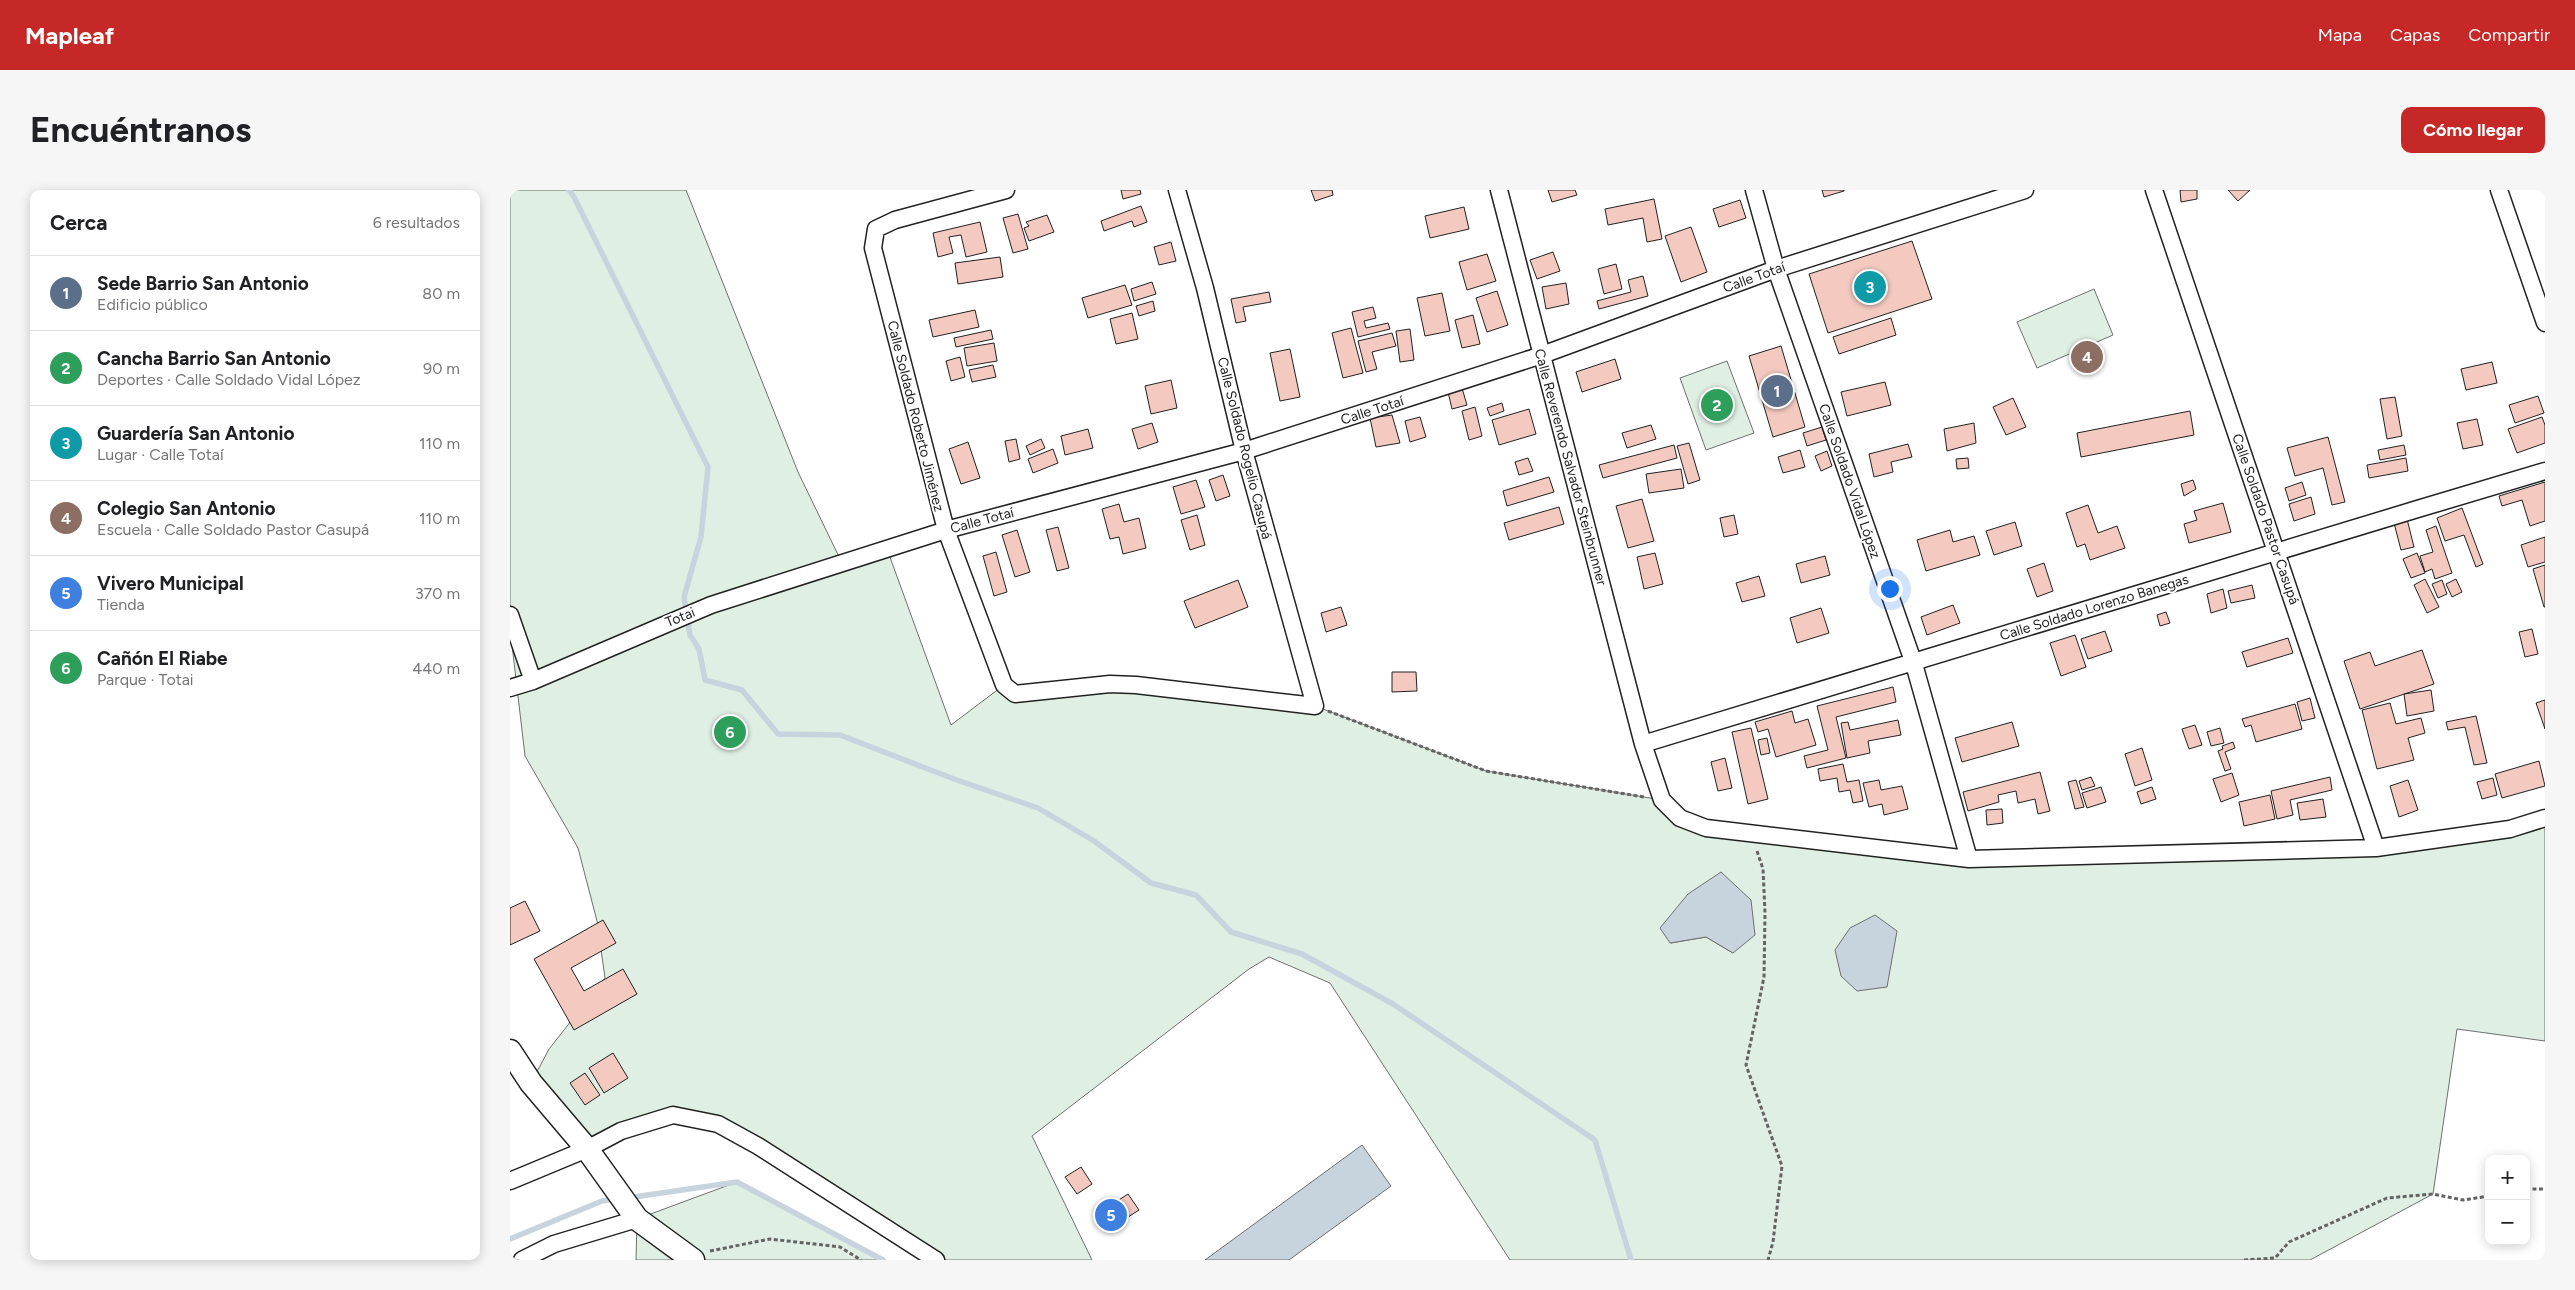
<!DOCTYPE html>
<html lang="es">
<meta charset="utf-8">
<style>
:root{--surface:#fff;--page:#f6f6f6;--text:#202124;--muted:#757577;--line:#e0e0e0;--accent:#c62828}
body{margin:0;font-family:Figtree,sans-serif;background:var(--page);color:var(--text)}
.controls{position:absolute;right:15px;bottom:15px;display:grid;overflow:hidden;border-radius:10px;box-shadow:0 2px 12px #0003}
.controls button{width:45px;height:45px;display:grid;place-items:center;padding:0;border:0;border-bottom:1px solid var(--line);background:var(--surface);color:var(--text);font:25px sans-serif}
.you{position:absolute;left:1379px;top:398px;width:18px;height:18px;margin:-12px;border:4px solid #fff;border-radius:50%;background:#1a73e8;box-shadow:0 0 0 8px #1a73e833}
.badge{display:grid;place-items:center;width:32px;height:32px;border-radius:50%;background:var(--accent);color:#fff;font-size:16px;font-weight:700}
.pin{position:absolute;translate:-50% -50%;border:2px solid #fff;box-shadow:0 1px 5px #0006}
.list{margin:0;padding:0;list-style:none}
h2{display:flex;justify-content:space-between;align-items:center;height:65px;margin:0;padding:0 20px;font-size:21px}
h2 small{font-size:16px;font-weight:400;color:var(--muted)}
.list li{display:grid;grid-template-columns:32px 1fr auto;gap:15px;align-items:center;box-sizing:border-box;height:75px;padding:0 20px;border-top:1px solid var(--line)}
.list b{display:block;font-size:19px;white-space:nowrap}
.list p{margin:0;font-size:16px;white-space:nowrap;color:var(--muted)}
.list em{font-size:16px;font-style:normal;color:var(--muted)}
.map{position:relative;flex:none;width:2035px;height:1070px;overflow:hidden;border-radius:10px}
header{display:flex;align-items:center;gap:30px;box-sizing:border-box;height:70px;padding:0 25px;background:var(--accent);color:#fff}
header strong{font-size:24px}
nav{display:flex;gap:28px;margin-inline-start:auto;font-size:18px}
.intro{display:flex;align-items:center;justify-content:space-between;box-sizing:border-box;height:120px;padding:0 30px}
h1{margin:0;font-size:35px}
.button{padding:12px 22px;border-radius:10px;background:var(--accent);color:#fff;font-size:18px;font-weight:700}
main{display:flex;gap:30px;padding:0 30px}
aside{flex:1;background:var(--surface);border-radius:10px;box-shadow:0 2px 12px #0003}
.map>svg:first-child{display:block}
</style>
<header>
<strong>Mapleaf</strong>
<nav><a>Mapa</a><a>Capas</a><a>Compartir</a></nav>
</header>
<div class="intro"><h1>Encuéntranos</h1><a class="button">Cómo llegar</a></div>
<main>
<aside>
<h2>Cerca<small>6 resultados</small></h2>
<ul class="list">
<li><span class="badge" style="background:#5c6f8a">1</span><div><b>Sede Barrio San Antonio</b><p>Edificio público</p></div><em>80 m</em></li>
<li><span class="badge" style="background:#2e9e5b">2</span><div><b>Cancha Barrio San Antonio</b><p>Deportes · Calle Soldado Vidal López</p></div><em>90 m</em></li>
<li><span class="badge" style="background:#0f9aa8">3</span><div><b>Guardería San Antonio</b><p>Lugar · Calle Totaí</p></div><em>110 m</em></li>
<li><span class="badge" style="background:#8d6e63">4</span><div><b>Colegio San Antonio</b><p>Escuela · Calle Soldado Pastor Casupá</p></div><em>110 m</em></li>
<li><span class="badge" style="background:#3f7fe0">5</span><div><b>Vivero Municipal</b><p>Tienda</p></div><em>370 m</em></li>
<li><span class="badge" style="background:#2e9e5b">6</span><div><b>Cañón El Riabe</b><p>Parque · Totai</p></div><em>440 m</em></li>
</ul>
</aside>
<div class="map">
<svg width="2035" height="1070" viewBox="0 0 2035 1070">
<rect width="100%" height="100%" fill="#fff"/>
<!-- green -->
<path fill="#e0efe3" stroke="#6f6f6f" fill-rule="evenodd" d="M0 0H176L288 282 332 373 377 359 441 535 494 495 505 504 600 494 805 516 976 581 1152 610 1170 628 1459 669 1866 658 2035 636V851L1947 839 1923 1004 1800 1070H1000L820 793 759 767 739 779 522 946 582 1070H426L248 956 163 925 77 959 21 893 39 859 95 788 87 731 68 658 15 566 0 438ZM1241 710 1223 763 1196 747 1161 753Z
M1584 99 1603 145 1527 178 1507 132Z
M1217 171 1244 243 1196 260 1170 188Z
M227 992 373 1070H126L127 1029Z"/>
<!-- water -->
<path fill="#c7d3dd" stroke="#6f6f6f" d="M1211 682 1241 710 1245 745 1223 763 1196 747 1160 753 1150 738 1178 704Z
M1365 725 1387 741 1377 797 1347 801 1331 786 1325 760 1340 738Z
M852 955 881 996 779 1070H695Z"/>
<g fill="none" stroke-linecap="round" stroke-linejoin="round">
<!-- stream -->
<path stroke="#c7d3dd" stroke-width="5.5" d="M59 0 64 7 198 277 191 347 174 407 180 445 189 459 195 490 232 500 268 544 330 545 444 589 528 618 584 651 641 693 686 705 721 742 792 764 883 814 1085 950 1121 1070
M117 1008 227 992 373 1070
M0 1049 92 1011 105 1009"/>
</g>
<!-- building -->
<path fill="#f3c9c0" stroke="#222" d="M611 0H630L631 4 613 9Z
M801 0H822L823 5 805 11Z
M1038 0H1065L1067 5 1042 12Z
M1312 0H1334V1L1314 7Z
M1670 0H1687V9L1671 12Z
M1718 0H1740L1728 11Z
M1144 9 1152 49 1137 52 1133 28 1098 35 1095 19Z
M1230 10 1236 28 1209 37 1203 19Z
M631 16 637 32 624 37 622 31 594 41 591 31Z
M954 17 959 39 920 48 915 26Z
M508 24 518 59 503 63 493 28Z
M537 25 544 42 519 51 514 38 519 36 516 32Z
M470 32 477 62 456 67 451 45 439 47 443 63 428 67 423 43Z
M1181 37 1197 82 1171 92 1155 46Z
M1402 51 1422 109 1318 143 1299 84Z
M661 52 666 71 649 75 644 57Z
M1043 62 1050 81 1027 89 1020 70Z
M977 64 986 91 957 100 949 72Z
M490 67 493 87 448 94 445 73Z
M1106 74 1112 99 1094 104 1088 79Z
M1133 86 1138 106 1089 119 1087 111 1121 102 1118 90Z
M642 92 646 104 624 111 621 99Z
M1056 93 1059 114 1036 119 1032 97Z
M615 95 622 115 578 128 572 108Z
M987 101 998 135 977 142 966 108Z
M759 102 761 112 733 117 736 131 726 133 721 109Z
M932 103 940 141 915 146 907 108Z
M643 111 645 121 629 126 626 116Z
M863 117 866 128 854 131 856 138 878 133 880 139 848 147 842 122Z
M465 120 469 137 423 147 419 130Z
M622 123 628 149 606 154 600 129Z
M963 125 970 154 952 158 945 130Z
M1381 128 1386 145 1329 164 1323 147Z
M841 138 853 183 833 188 822 143Z
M900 139 904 170 890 172 886 141Z
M481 140 483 149 446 157 444 148Z
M882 143 886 156 862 162 867 179 856 182 848 151Z
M484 153 487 171 457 176 454 158Z
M1271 156 1295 237 1263 247 1239 166Z
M780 159 790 207 770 211 760 163Z
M450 167 455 187 441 191 436 171Z
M1105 169 1111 189 1072 202 1066 182Z
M1982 172 1987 193 1956 200 1951 179Z
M483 175 486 187 462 192 459 180Z
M661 190 667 218 641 224 635 196Z
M1375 192 1381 215 1337 226 1331 202Z
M952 198 957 215 942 219 938 202Z
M2028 206 2034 223 2005 233 1999 215Z
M1885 207 1892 246 1877 249 1870 209Z
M1503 208 1516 237 1496 245 1483 217Z
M992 213 994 221 980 226 977 218Z
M965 217 972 246 959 250 952 221Z
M1019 219 1026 244 989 255 982 230Z
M1680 221 1684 245 1571 267 1567 243Z
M882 225 890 253 866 257 860 228Z
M910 227 916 247 900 252 895 231Z
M2032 227 2035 235V253L2007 263 1998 239Z
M1967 229 1973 255 1953 259 1947 233Z
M642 233 648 252 628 259 622 239Z
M1464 233 1466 253 1437 261 1434 239Z
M1141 235 1146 249 1117 258 1112 243Z
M1312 237 1316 250 1297 256 1293 243Z
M578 239 583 258 555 265 551 246Z
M1818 247 1835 312 1822 315 1813 278 1785 286 1777 258Z
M506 249 510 269 499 272 495 251Z
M531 249 535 258 520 265 516 256Z
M458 252 470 288 451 294 439 259Z
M1179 253 1190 290 1178 294 1167 256Z
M1398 254 1402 267 1381 272 1383 282 1364 287 1359 264Z
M1164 255 1167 268 1093 288 1089 275Z
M1894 255 1896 265 1870 270 1868 260Z
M543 259 548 273 523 283 518 269Z
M1290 260 1295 277 1273 283 1268 267Z
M1317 261 1322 276 1311 281 1305 266Z
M1018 268 1023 281 1009 285 1005 272Z
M1458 268 1459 278 1447 279 1446 269Z
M1896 268 1898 281 1859 288 1857 275Z
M1171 279 1174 298 1139 303 1136 284Z
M713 285 720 306 706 311 699 290Z
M1039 287 1044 302 997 316 993 301Z
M686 290 695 317 671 324 663 297Z
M1683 290 1686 299 1674 306 1671 294Z
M1792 292 1796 305 1779 311 1775 298Z
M2035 292V331L2020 336 2012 310 1992 316 1989 306Z
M1801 307 1805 324 1784 331 1779 314Z
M1132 309 1144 351 1118 358 1106 316Z
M1713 313 1721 342 1679 353 1674 334 1687 330 1684 321Z
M609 314 614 332 629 328 636 358 613 364 609 347 600 349 592 319Z
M1578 315 1588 343 1607 336 1615 358 1580 370 1575 354 1567 357 1556 323Z
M1049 317 1054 334 999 350 994 333Z
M1952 318 1973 374 1966 377 1954 345 1935 351 1927 328Z
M687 325 695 355 680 360 671 330Z
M1224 325 1228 344 1214 347 1210 328Z
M1897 329 1904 357 1891 360 1884 333Z
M1505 332 1512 356 1484 365 1476 341Z
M1926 336 1942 383 1925 389 1922 379 1915 382 1910 366 1923 362 1916 340Z
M548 337 559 378 547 381 536 340Z
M507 340 520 382 505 387 492 345Z
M1440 340 1443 352 1464 346 1470 365 1416 381 1407 350Z
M2035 347V372L2018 377 2011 355Z
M486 362 497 402 484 406 473 366Z
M1145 363 1153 394 1134 399 1127 367Z
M1907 363 1915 383 1901 388 1893 369Z
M1315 366 1320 385 1291 393 1286 374Z
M1534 373 1543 401 1527 407 1517 379Z
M2035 375V417H2034L2023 379Z
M1249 386 1255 406 1232 412 1226 393Z
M1915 389 1929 417 1917 423 1904 395Z
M1946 389 1952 402 1942 407 1936 394Z
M728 390 738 417 685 438 674 411Z
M1932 390 1937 404 1928 408 1922 394Z
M1742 395 1745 408 1721 413 1718 401Z
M1713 399 1717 418 1701 423 1697 404Z
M1443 415 1450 433 1417 445 1411 427Z
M831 417 837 435 816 442 811 423Z
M1311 418 1319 443 1287 453 1280 428Z
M1656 422 1660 433 1650 436 1647 425Z
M2022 439 2028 464 2015 467 2009 442Z
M1595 441 1602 461 1578 469 1571 449Z
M1565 445 1576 477 1551 486 1540 453Z
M1778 448 1783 463 1737 477 1732 462Z
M1912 460 1924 494 1850 519 1834 471 1860 462 1865 476Z
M882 482H906L907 501 882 502Z
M1383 497 1386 512 1326 527 1336 568 1297 578 1294 566 1318 560 1307 516Z
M1921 500 1924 521 1897 526 1894 504Z
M1800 508 1805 528 1792 531 1787 512Z
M2035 510V539L2026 513Z
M1880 513 1886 534 1911 528 1915 543 1898 548 1904 570 1867 579 1852 520Z
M1785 514 1792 539 1746 552 1741 535 1735 537 1732 529Z
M1282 521 1285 533 1298 529 1306 555 1266 567 1258 539 1248 542 1245 532Z
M1966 526 1977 573 1964 575 1955 537 1938 540 1936 532Z
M1388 530 1391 545 1358 551 1360 563 1337 568 1331 533 1338 532 1340 540Z
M1502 532 1509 556 1452 572 1445 548Z
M1685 535 1692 555 1679 559 1672 539Z
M1241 538 1258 609 1238 614 1222 542Z
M1710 538 1714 553 1701 556 1697 542Z
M1257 548 1260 563 1251 565 1248 550Z
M1723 552 1725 558 1715 562 1721 579 1715 581 1708 561 1713 559 1712 556Z
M1632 558 1642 590 1625 596 1615 564Z
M1215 568 1222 598 1208 601 1201 572Z
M2029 571 2035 596 1992 608 1985 584Z
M1333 574 1337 592 1349 590 1353 611 1343 613 1340 600 1329 602 1327 588 1310 591 1308 579Z
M1530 582 1540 621 1528 624 1525 609 1508 613 1506 601 1488 605 1489 612 1458 621 1453 602Z
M1722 583 1729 605 1711 612 1703 589Z
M1581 587 1585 596 1572 600 1569 591Z
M1820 587 1822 600 1780 610 1783 625 1767 629 1761 601Z
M1983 588 1987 605 1972 609 1967 592Z
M1369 590 1371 600 1392 596 1398 619 1374 625 1372 614 1359 617 1353 593Z
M1566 590 1574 617 1565 619 1558 592Z
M1898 590 1908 620 1889 627 1880 596Z
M1591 597 1596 612 1577 618 1572 603Z
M1642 597 1646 609 1631 614 1627 602Z
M1760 605 1765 629 1734 636 1729 612Z
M1813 609 1816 627 1790 630 1787 613Z
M1492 619 1493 633 1477 635 1476 620Z
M15 711 30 741 0 755V718Z
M93 730 106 753 61 778 74 801 113 779 127 804 64 840 24 769Z
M103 863 118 888 94 903 79 878Z
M75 883 90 905 75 915 60 893Z
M571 977 582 994 567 1004 555 987Z
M618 1004 629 1020 598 1040 587 1024Z"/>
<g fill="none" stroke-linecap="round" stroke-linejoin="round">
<defs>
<path id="minor" d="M496 0 385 30 366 39 363 58 436 340 494 495 505 504 600 494 626 495 805 516 734 261 695 98 667 0
M989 0 1133 554 1152 610 1170 628 1196 638 1459 669 1866 658 2000 639 2035 628
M1244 0 1266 79 1404 474 1459 669
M1644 0 1866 658
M1989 0 2035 133
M0 425 23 491
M0 498 23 491 201 415 436 340 734 261 1032 165 1266 79 1515 0
M1133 554C1435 465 1734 370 2035 281
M0 991 77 959 111 941 163 925 208 934 248 956 426 1070
M12 1070 44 1054 127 1029"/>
<path id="secondary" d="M0 861 21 893 77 959 127 1029 183 1070"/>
</defs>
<!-- minor casing -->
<use href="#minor" stroke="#222" stroke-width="19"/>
<!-- secondary casing -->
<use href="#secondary" stroke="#222" stroke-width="25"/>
<!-- path -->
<path stroke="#646464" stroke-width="3" stroke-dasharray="4 2.5" stroke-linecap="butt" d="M818 521 976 581 1134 607
M1247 661 1253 679 1255 723 1254 787 1236 875 1272 976 1263 1052 1258 1070
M2016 999H2035
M200 1061 260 1049 330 1057 351 1070
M1734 1070 1765 1068 1779 1052 1877 1008 1923 1004 1953 1010 1979 1006"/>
<!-- minor -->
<use href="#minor" stroke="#fff" stroke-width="16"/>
<!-- secondary -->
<use href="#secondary" stroke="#fff" stroke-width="22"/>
</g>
<g text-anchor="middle" stroke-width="4" stroke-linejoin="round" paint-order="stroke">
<!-- street labels -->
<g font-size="14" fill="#222" stroke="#fff">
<text transform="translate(1244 87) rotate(-20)" y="5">Calle Totaí</text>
<text transform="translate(862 220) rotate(-18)" y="5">Calle Totaí</text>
<text transform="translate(406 226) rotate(76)" y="5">Calle Soldado Roberto Jiménez</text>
<text transform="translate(735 258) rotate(76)" y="5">Calle Soldado Rogelio Casupá</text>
<text transform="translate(1061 277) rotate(75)" y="5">Calle Reverendo Salvador Steinbrunner</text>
<text transform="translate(1340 291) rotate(71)" y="5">Calle Soldado Vidal López</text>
<text transform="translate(1756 329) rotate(71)" y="5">Calle Soldado Pastor Casupá</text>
<text transform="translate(472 330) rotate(-15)" y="5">Calle Totaí</text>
<text transform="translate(1584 417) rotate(-17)" y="5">Calle Soldado Lorenzo Banegas</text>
<text transform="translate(170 427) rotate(-22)" y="5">Totai</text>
</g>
</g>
</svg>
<div class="controls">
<button>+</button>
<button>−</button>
</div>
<div class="you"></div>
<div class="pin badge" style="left:1267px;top:201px;background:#5c6f8a">1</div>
<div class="pin badge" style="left:1207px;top:215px;background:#2e9e5b">2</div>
<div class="pin badge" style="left:1360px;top:97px;background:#0f9aa8">3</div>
<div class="pin badge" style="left:1577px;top:167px;background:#8d6e63">4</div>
<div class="pin badge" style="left:601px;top:1025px;background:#3f7fe0">5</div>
<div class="pin badge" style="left:220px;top:542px;background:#2e9e5b">6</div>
</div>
</main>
